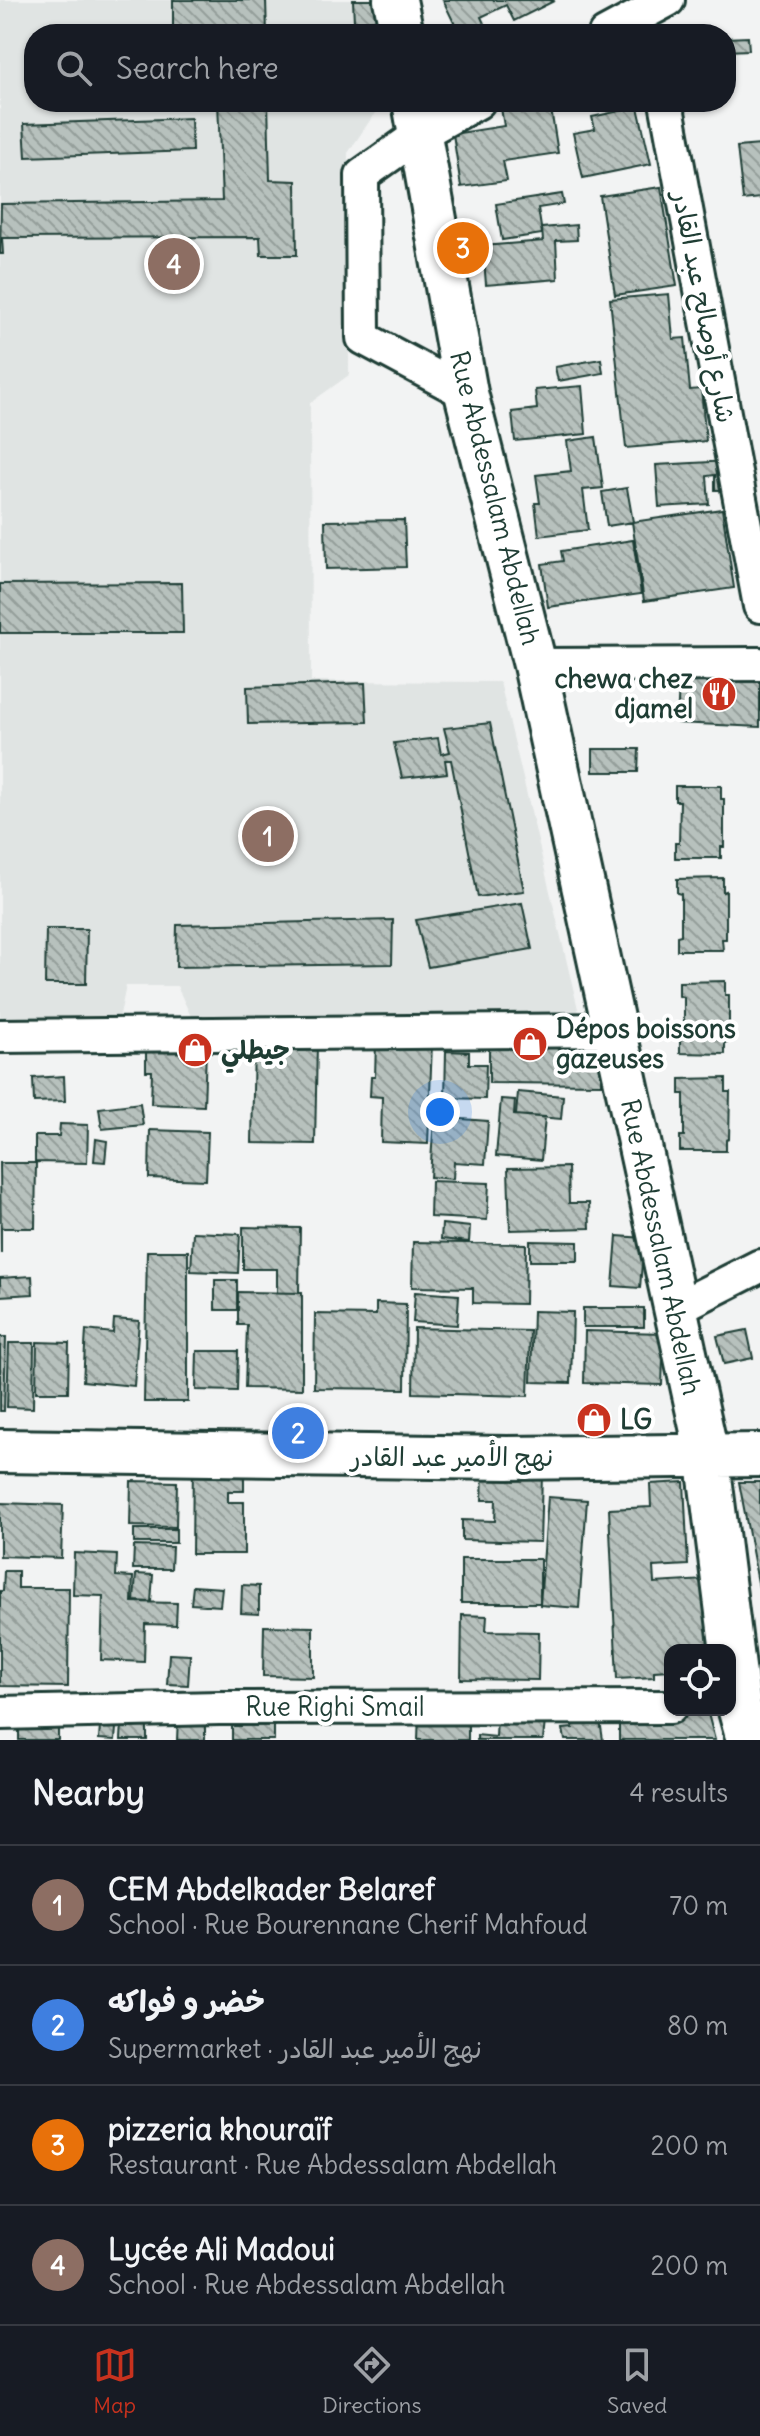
<!DOCTYPE html>
<meta charset="utf-8">
<style>
:root{--surface:#171b24;--page:#20242c;--text:#f1f3f6;--muted:#9ea1a6;--line:#363941;--accent:#c8321e}
body{margin:0;font-family:Delius,"Playpen Sans Arabic",sans-serif;background:var(--page);color:var(--text)}
.controls{position:absolute;right:24px;bottom:24px;display:grid;overflow:hidden;border-radius:16px;box-shadow:0 2px 6px #0004}
.controls button{width:72px;height:72px;display:grid;place-items:center;padding:0;border:0;border-bottom:2px solid var(--line);background:var(--surface);color:var(--text);font:40px sans-serif}
.you{position:absolute;left:440px;top:1112px;width:28px;height:28px;margin:-20px;border:6px solid #fff;border-radius:50%;background:#1a73e8;box-shadow:0 0 0 12px #1a73e833}
.badge{display:grid;place-items:center;width:52px;height:52px;border-radius:50%;background:var(--accent);color:#fff;font-size:26px;font-weight:700}
.pin{position:absolute;translate:-50% -50%;border:4px solid #fff;box-shadow:0 2px 8px #0006}
.list{margin:0;padding:0;list-style:none}
h2{display:flex;justify-content:space-between;align-items:center;height:104px;margin:0;padding:0 32px;font-size:34px}
h2 small{font-size:26px;font-weight:400;color:var(--muted)}
.list li{display:grid;grid-template-columns:52px 1fr auto;gap:24px;align-items:center;box-sizing:border-box;height:120px;padding:0 32px;border-top:2px solid var(--line)}
.list b{display:block;font-size:30px;white-space:nowrap}
.list p{margin:0;font-size:26px;white-space:nowrap;color:var(--muted)}
.list em{font-size:26px;font-style:normal;color:var(--muted)}
.icon{flex:none;width:44px;height:44px;fill:none;stroke:currentColor;stroke-width:2;stroke-linecap:round;stroke-linejoin:round}
.map{position:relative;flex:none;width:760px;height:1740px;overflow:hidden}
.search{position:absolute;background:var(--surface);box-shadow:0 2px 6px #0004;left:24px;right:24px;top:24px;height:88px;display:flex;align-items:center;gap:20px;box-sizing:border-box;padding:0 28px;border-radius:32px;color:var(--muted);font-size:30px}
.sheet{height:584px;background:var(--surface)}
nav{display:flex;justify-content:space-around;align-items:center;box-sizing:border-box;height:112px;border-top:2px solid var(--line);background:var(--surface);font-size:22px;color:var(--muted)}
nav a{display:grid;justify-items:center;gap:4px}
nav .on{color:var(--accent)}
.map>svg:first-child{display:block}
</style>
<div class="map">
<svg width="760" height="1740" viewBox="0 0 760 1740">
<defs>
<pattern id="building-back-hatch" width="6" height="6" patternUnits="userSpaceOnUse" patternTransform="scale(2)"><rect width="6" height="6" fill="#b7c1bd"/><path d="M-1 5l2 2M0 0l6 6M5-1l2 2" fill="none" stroke="#949e9a"/></pattern>
</defs>
<rect width="100%" height="100%" fill="#f2f3f3"/>
<filter id="ink" filterUnits="userSpaceOnUse"><feTurbulence type="fractalNoise" baseFrequency=".0125" numOctaves="2"/><feDisplacementMap in="SourceGraphic" scale="16" xChannelSelector="R" yChannelSelector="G"/><feConvolveMatrix kernelMatrix="1 2 1 2 8 2 1 2 1" color-interpolation-filters="sRGB"/></filter>
<g filter="url(#ink)">
<!-- built -->
<path fill="#e0e4e3" d="M0 0H354L361 34H34V102H375L377 110 348 153 349 375 310 403 311 681 500 682 579 1013 194 1023 177 986H126L118 1024 0 1025Z"/>
<!-- building -->
<path fill="url(#building-back-hatch)" stroke="#1f3d34" stroke-width="2" d="M173 0H266L267 34H173Z
M353 0H375L377 20 354 22Z
M443 0H553L554 1 514 21 506 5 481 17 489 34H448L457 29Z
M748 37 749 50 726 51V38Z
M218 102H268L270 180 296 181 297 255H261L260 237 2 238 3 254H0L1 204 222 201Z
M500 102H598L551 109 558 153 503 161 507 181 461 187 453 134 504 126Z
M638 107 651 164 583 178 573 133 595 129 592 117Z
M191 118 192 151 26 157 24 124Z
M760 145V198L743 200 737 147Z
M661 187 677 286 615 295 600 196Z
M562 194 564 204 538 208 542 234 502 240 496 204Z
M576 225 577 240 556 241 558 279 486 285 483 246 543 241 542 228Z
M669 294 673 339 685 338 690 390 701 389 706 441 626 448 610 299Z
M601 359 603 373 558 381 555 367Z
M582 386 586 434 515 441 512 412 537 409 535 390Z
M596 437 603 488 583 490 588 530 539 536 535 503H540L536 475 571 471 567 441Z
M729 461 730 490H715V475L707 476 709 504 659 507 656 465Z
M627 488 633 522 607 526 602 492Z
M722 509 734 588 644 601 632 522Z
M404 520 406 567 326 569 325 521Z
M633 540 641 594 548 607 542 564 563 561 561 551Z
M182 583 183 633H0V584Z
M680 662 760 666V727L677 723Z
M365 683 367 722 248 724 247 687Z
M490 723 524 891 478 897 451 760H445L447 773 402 778 394 743 438 738 441 754 450 752 444 728Z
M593 749H639L638 772H593Z
M675 786H721V799H724V847H721V858H675V843H679L680 801H675Z
M723 878V892L726 891V939H722L723 950H677V936L681 935V894L677 893V879Z
M522 903 532 949 428 967 416 920Z
M393 920 392 964 176 967 177 925Z
M46 929H87L86 984H45Z
M725 981V995H729V1042H725V1054L680 1053V1039H684V997L679 996V982Z
M489 1040 601 1041V1084L489 1083Z
M254 1041 317 1043 315 1144 252 1143Z
M376 1041 432 1043 428 1144 381 1142 382 1097 370 1096 371 1077H375Z
M146 1049 206 1050 204 1106 151 1104 152 1071H146Z
M446 1051 469 1052V1064H486L485 1099 445 1098Z
M64 1076 65 1101 34 1102 33 1078Z
M726 1078V1092H730L729 1139 726 1140V1151H680V1136H684V1094H680V1079Z
M518 1092 563 1096 561 1119 516 1115Z
M501 1099 515 1100 514 1115 545 1117 541 1160 496 1156Z
M140 1103 143 1125 102 1129 99 1108Z
M434 1117 488 1121 485 1164 454 1162 453 1179 430 1177Z
M60 1124 88 1125 87 1163 35 1162V1136H59Z
M150 1130 208 1132 206 1180 149 1178Z
M96 1139 107 1141 105 1162 94 1161Z
M0 1163H36L35 1228H1V1254Z
M568 1167 569 1203H589L590 1228 510 1230 508 1168Z
M431 1181 489 1183 487 1220 430 1217Z
M442 1224 470 1227 469 1242 441 1239Z
M243 1227 300 1228 299 1293H277V1269H243Z
M193 1232 240 1234 238 1273 191 1271Z
M617 1236 644 1238 640 1288 613 1286Z
M530 1241 578 1242V1261H530Z
M413 1242 526 1244 525 1304 473 1303V1288L412 1287Z
M147 1251H188V1402H144Z
M32 1276 33 1294 0 1296V1278Z
M215 1280H237V1310H215Z
M238 1292 302 1293V1389L245 1388 247 1325H238Z
M415 1292 459 1295 457 1325 413 1322Z
M376 1303 406 1304 405 1389 314 1388 315 1314 376 1315Z
M583 1308H644V1327H583Z
M533 1311 573 1312 571 1383 531 1382Z
M114 1319 139 1321 134 1386 83 1381 86 1330 113 1333Z
M414 1328 530 1331 528 1396 413 1393Z
M747 1330 753 1358 724 1364 717 1336Z
M585 1331 664 1333 662 1385 584 1383Z
M0 1337H6L4 1411H0Z
M37 1342 69 1343 68 1392H36Z
M9 1343H34L33 1408 7 1407Z
M197 1351H238L237 1391 196 1390Z
M193 1462H244V1491H228V1502H244V1554H192Z
M483 1473 542 1475 540 1542 462 1540V1520L495 1521 496 1500H482Z
M131 1481 177 1482 176 1527 130 1526Z
M684 1482 688 1565 653 1567 654 1583 706 1580 709 1650H670V1670L654 1671V1677L617 1679 609 1509 651 1507 650 1484Z
M739 1482H760V1593Z
M548 1497 587 1500 579 1608 540 1605Z
M0 1503 63 1505 61 1558 0 1556Z
M134 1529H176V1543H134Z
M134 1546 172 1547 171 1569H133Z
M74 1553 117 1555 116 1576 133 1577 132 1602 177 1603 176 1625 145 1624 144 1662 101 1660 103 1596 73 1595Z
M461 1559H540V1603H461Z
M4 1571H18V1588H69L68 1687 0 1686V1591H3Z
M136 1574 153 1575 151 1602 134 1601Z
M242 1585 259 1586V1614L241 1613Z
M193 1586 222 1588 220 1606 191 1604Z
M462 1615 487 1616 486 1631 539 1632 538 1680 461 1679Z
M264 1626 313 1627V1677L263 1676Z
M169 1654 190 1655 188 1685 167 1684Z
M619 1708 707 1710 715 1740H619Z
M419 1711 468 1712V1740H418Z
M101 1714 117 1716 115 1740 99 1739Z
M599 1714 603 1740H565L563 1729 573 1728 572 1718Z
M497 1717 545 1721 543 1740H477V1735L496 1737Z
M178 1718 205 1719V1740H177Z
M232 1720H274V1740H232Z
M122 1721 147 1722V1740H121Z
M58 1722V1740H19V1723Z"/>
<g fill="none" stroke-linecap="round" stroke-linejoin="round">
<defs>
<path id="minor" d="M605 34 668 0
M666 102 760 606
M466 393 363 338 362 175 420 134 478 102
M535 665 760 664
M0 1036 614 1030
M675 1309 760 1266
M0 1713 219 1708 670 1707"/>
<path id="major" d="M395 0 402 34
M414 102 466 393 535 665 707 1454 739 1707 748 1740
M0 1451 508 1458 760 1455"/>
</defs>
<!-- minor casing -->
<use href="#minor" stroke="#1f3d34" stroke-width="38"/>
<!-- major casing -->
<use href="#major" stroke="#1f3d34" stroke-width="48"/>
<!-- minor -->
<use href="#minor" stroke="#fff" stroke-width="32"/>
<!-- major -->
<use href="#major" stroke="#fff" stroke-width="42"/>
</g>
</g>
<!-- icons -->
<defs>
<symbol id="restaurant-disc" viewBox="-11 -11 22 22"><circle r="9.5" fill="#c8321e" stroke="#fff"/><path d="M-5-6h1v4h1v-4h1v4h1v-4h1v5L-1.5 .5V6h-2V.5L-5-1ZM5-6V6H3V1.5H1.5Q1.5-4 5-6Z" fill="#fff"/></symbol>
<symbol id="shop-disc" viewBox="-11 -11 22 22"><circle r="9.5" fill="#c8321e" stroke="#fff"/><path d="M-5-2.5h2.3a2.7 3.5 0 0 1 5.4 0H5L5.5 6h-11ZM-1.5-2.5h3a1.5 2.3 0 0 0-3 0Z" fill="#fff"/></symbol>
</defs>
<g fill-rule="evenodd">
<use href="#restaurant-disc" x="699" y="674" width="40" height="40"/>
<use href="#shop-disc" x="510" y="1024" width="40" height="40"/>
<use href="#shop-disc" x="175" y="1030" width="40" height="40"/>
<use href="#shop-disc" x="574" y="1400" width="40" height="40"/>
</g>
<g text-anchor="middle" stroke-width="8" stroke-linejoin="round" paint-order="stroke">
<!-- street labels -->
<g font-size="26" fill="#1f3d34" stroke="#fff">
<text transform="translate(704 307) rotate(79)" y="9">شارع أوصالح عبد القادر</text>
<text transform="translate(495 498) rotate(76)" y="9">Rue Abdessalam Abdellah</text>
<text transform="translate(661 1247) rotate(78)" y="9">Rue Abdessalam Abdellah</text>
<text x="452" y="1466">نهج الأمير عبد القادر</text>
<text x="335" y="1716">Rue Righi Smail</text>
</g>
<!-- poi labels -->
<g font-size="26" font-weight="bold" fill="#1f3d34" stroke="#fff" text-anchor="start">
<text x="693" y="688" text-anchor="end">chewa chez<tspan x="693" dy="30">djamel</tspan></text>
<text x="556" y="1038">Dépos boissons<tspan x="556" dy="30">gazeuses</tspan></text>
<text x="221" y="1059">جيطلي</text>
<text x="620" y="1429">LG</text>
</g>
</g>
</svg>
<div class="controls">
<button><svg class="icon" aria-label="locate" viewBox="0 0 24 24"><circle cx="12" cy="12" r="6"/><path d="M12 2v4M12 18v4M2 12h4M18 12h4"/></svg></button>
</div>
<div class="you"></div>
<div class="pin badge" style="left:268px;top:836px;background:#8d6e63">1</div>
<div class="pin badge" style="left:298px;top:1433px;background:#3f7fe0">2</div>
<div class="pin badge" style="left:463px;top:248px;background:#e8710a">3</div>
<div class="pin badge" style="left:174px;top:264px;background:#8d6e63">4</div>
<div class="search"><svg class="icon" aria-label="search" viewBox="0 0 24 24"><circle cx="10" cy="10" r="6"/><path d="M15 15l6 6"/></svg>Search here</div>
</div>
<section class="sheet">
<h2>Nearby<small>4 results</small></h2>
<ul class="list">
<li><span class="badge" style="background:#8d6e63">1</span><div><b>CEM Abdelkader Belaref</b><p>School · Rue Bourennane Cherif Mahfoud</p></div><em>70 m</em></li>
<li><span class="badge" style="background:#3f7fe0">2</span><div><b>خضر و فواكه</b><p>Supermarket · نهج الأمير عبد القادر</p></div><em>80 m</em></li>
<li><span class="badge" style="background:#e8710a">3</span><div><b>pizzeria khouraïf</b><p>Restaurant · Rue Abdessalam Abdellah</p></div><em>200 m</em></li>
<li><span class="badge" style="background:#8d6e63">4</span><div><b>Lycée Ali Madoui</b><p>School · Rue Abdessalam Abdellah</p></div><em>200 m</em></li>
</ul>
</section>
<nav>
<a class="on"><svg class="icon" aria-label="map" viewBox="0 0 24 24"><path d="M3 6l6-2 6 2 6-2v14l-6 2-6-2-6 2zM9 4v14M15 6v14"/></svg>Map</a>
<a><svg class="icon" aria-label="directions" viewBox="0 0 24 24"><path d="M12 3l9 9-9 9-9-9zM9 14v-3h6M13 9l2 2-2 2"/></svg>Directions</a>
<a><svg class="icon" aria-label="saved" viewBox="0 0 24 24"><path d="M7 4h10v16l-5-4-5 4z"/></svg>Saved</a>
</nav>
